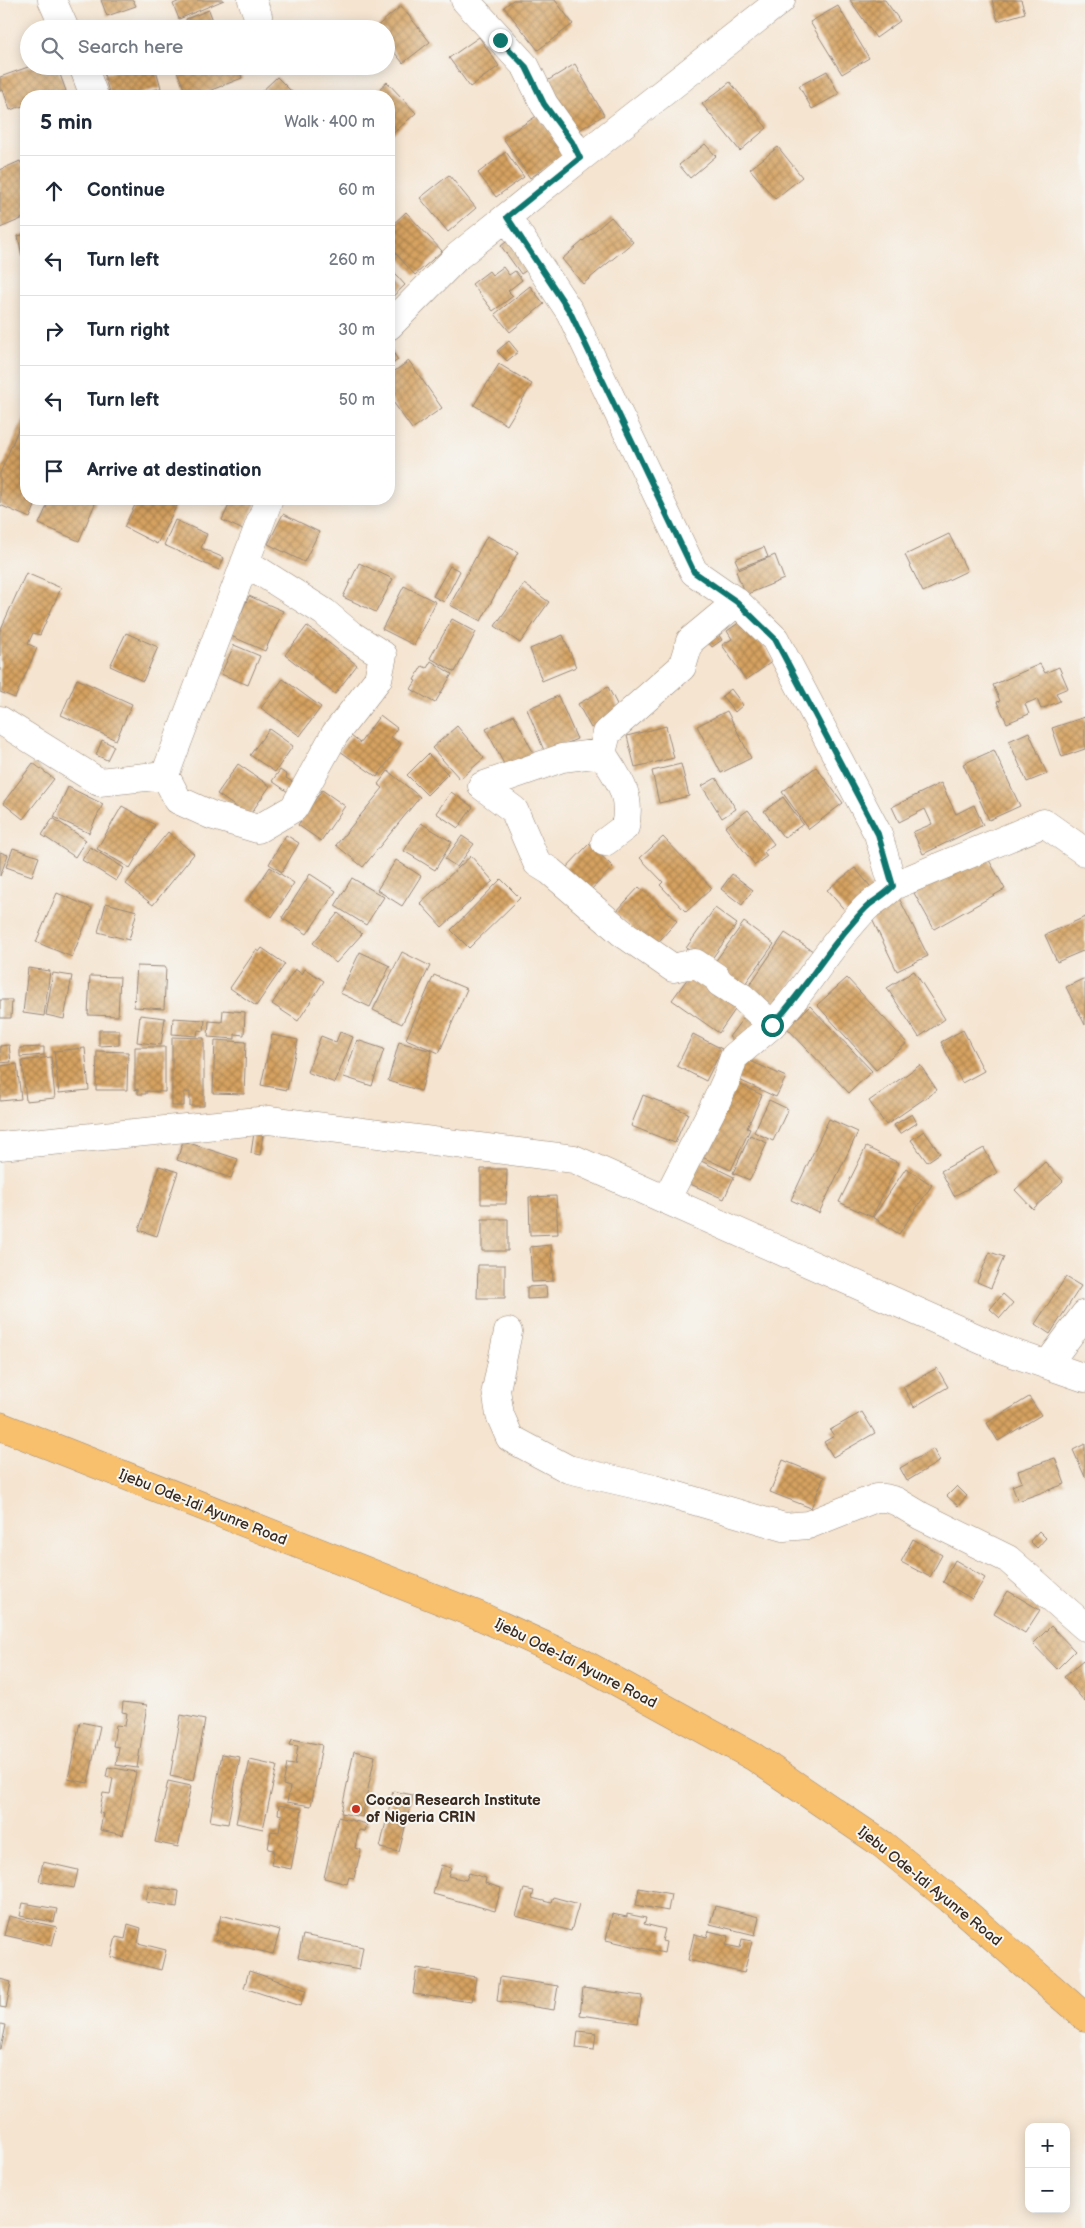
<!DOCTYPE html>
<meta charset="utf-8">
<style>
:root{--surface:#fff;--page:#f2f2f3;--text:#1f2937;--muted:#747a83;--line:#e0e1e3}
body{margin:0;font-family:"Balsamiq Sans",sans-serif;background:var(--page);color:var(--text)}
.controls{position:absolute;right:15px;bottom:15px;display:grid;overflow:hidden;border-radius:10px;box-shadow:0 2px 12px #0003}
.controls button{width:45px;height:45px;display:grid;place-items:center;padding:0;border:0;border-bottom:1px solid var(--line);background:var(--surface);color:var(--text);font:25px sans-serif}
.stop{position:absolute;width:15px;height:15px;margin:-11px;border:4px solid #0f766e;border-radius:50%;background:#fff}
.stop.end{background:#0f766e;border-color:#fff;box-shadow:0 1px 5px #0008}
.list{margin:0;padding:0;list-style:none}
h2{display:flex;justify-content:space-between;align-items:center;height:65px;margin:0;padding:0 20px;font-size:21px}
h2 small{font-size:16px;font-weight:400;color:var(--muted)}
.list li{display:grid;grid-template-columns:32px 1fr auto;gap:15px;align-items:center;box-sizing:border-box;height:70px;padding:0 20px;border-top:1px solid var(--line)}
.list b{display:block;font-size:19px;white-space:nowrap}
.list em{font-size:16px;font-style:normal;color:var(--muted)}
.icon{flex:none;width:28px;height:28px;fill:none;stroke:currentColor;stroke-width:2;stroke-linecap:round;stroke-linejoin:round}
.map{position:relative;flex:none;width:1085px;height:2228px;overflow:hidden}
.search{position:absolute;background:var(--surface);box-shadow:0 2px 12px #0003;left:20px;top:20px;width:375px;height:55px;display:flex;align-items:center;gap:12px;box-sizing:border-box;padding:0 18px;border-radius:28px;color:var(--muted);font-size:19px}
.panel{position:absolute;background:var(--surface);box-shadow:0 2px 12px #0003;left:20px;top:90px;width:375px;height:415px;border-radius:20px}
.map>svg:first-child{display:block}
</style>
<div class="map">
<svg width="1085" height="2228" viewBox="0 0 1085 2228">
<defs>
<pattern id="building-cross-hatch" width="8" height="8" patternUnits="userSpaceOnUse" patternTransform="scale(1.25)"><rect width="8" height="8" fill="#d5a260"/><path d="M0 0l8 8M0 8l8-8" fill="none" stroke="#ae844f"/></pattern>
</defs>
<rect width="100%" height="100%" fill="#f6f6f2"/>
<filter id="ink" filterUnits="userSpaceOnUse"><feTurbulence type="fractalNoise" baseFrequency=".02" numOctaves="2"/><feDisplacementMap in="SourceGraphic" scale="10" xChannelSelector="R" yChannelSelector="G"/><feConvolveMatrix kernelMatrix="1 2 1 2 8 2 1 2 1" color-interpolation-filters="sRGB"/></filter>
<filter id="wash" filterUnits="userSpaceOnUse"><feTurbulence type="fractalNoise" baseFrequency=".0096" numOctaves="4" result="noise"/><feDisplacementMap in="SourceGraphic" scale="20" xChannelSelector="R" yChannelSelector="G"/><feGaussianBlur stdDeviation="1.12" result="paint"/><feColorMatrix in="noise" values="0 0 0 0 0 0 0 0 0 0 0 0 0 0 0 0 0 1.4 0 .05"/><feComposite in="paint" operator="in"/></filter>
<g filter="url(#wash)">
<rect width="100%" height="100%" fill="#f5e4d0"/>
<g id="blocks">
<!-- building -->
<path fill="url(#building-cross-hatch)" d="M101 0H133L136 6 107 16Z
M182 0H224L179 19 173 4Z
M513 0H555L573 24 538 50 504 7Z
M850 0H885L900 21 876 38Z
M992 0H1021L1025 13 998 21Z
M401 6 430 42 403 63 386 42V29L375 28Z
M838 6 869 58 842 74 810 22Z
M209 10 216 29H189L186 19Z
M479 37 499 66 470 87 449 58Z
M575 64 604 115 576 132 547 81Z
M31 66H57L66 91 50 96H26V105L10 110 3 90 0 91V77Z
M100 66H116V67L101 71Z
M134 66H155L161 88 128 96H110L104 74Z
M175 66H238L242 78 196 96H187Z
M827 71 839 94 812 109 799 86Z
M277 77 296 96H257Z
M387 82 416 113 389 137V96H371Z
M730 82 767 128 740 151 702 104Z
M538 115 565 155 530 178 503 138Z
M705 144 716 156 690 178 679 165Z
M778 147 802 177 775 199 750 169Z
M506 152 524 177 496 197 478 173Z
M20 161 25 170H26V217L0 228V170Z
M449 175 476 208 448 232 420 198Z
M406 212 442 251 415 275 389 246V228Z
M611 217 633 242 583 284 562 259Z
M26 234V255L22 256 18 236Z
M511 238 531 267 521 274 501 246Z
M389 267 405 285 389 300Z
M503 267 509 275 515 271 522 280 508 291 513 296 493 311 472 284 489 271 492 275Z
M530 286 544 304 510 332 495 314Z
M509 341 518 352 507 361 497 351Z
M389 346 398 360 389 366Z
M409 361 442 408 412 429 389 396V375Z
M499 364 532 384 507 425 474 405Z
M26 411V499H38L30 518 0 505V473Z
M50 499H97L79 541 39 524Z
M138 499H180L157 544 124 527Z
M215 499H230L226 505Z
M232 499H253L257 501 243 530 222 520Z
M283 514 319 532 304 562 268 544Z
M175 520 207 534 201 548 224 558 219 570 164 545Z
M949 534 967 571 923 592 905 555Z
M487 536 518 552 481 621 450 605Z
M764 547 768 557 739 568 735 559Z
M775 555 784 579 745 595 736 571Z
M359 563 393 579 376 612 343 597Z
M450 566 460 571 444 602 433 596Z
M26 573 61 588 40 635 33 633 28 644 37 648 15 698 0 692V631Z
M524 584 549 602 520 643 495 626Z
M404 586 436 602 414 645 382 629Z
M249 596 283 611 265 651 231 636Z
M452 619 476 632 455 672 430 658Z
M740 622 744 629 749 625 773 661 746 680 722 645 732 639 727 631Z
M307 626 357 665 335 694 285 655Z
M716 631 722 640 712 647 706 639Z
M126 633 158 647 143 681 110 666Z
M563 635 576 667 542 681 530 649Z
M234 645 260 656 248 685 221 674Z
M431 661 452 674 435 703 411 689 416 681 414 680 422 666 427 668Z
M1040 664 1045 673 1059 667 1068 688 1056 693 1060 701 1041 709 1037 699 1025 704 1029 714 1007 723 997 702 1000 701 993 685Z
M77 679 132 704 116 740 61 715Z
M283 679 321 707 300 736 261 708Z
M608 687 621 712 591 728 578 704Z
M731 689 743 705 735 712 722 696Z
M558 696 577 739 545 753 527 709Z
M727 711 751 758 721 773 697 726Z
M380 715 397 728 391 737 401 744 377 777 340 751 351 736 360 743Z
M514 715 534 754 506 768 486 729Z
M1085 717V749L1062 757 1052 728Z
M457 726 484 758 460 779 432 748Z
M666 726 674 758 635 767 627 736Z
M269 729 293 746 275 772 250 755Z
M1029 732 1047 774 1027 782 1009 741Z
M102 740 114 746 107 760 96 755Z
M994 750 1020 806 989 820 963 764Z
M428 754 448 774 427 795 407 775Z
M33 763 54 779 23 819 3 803Z
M238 764 270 786 249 816 217 794Z
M681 764 689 796 659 803 652 771Z
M816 767 843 803 809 829 782 792Z
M280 770 287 775 286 778 294 783 288 792 272 781Z
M388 771 420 797 363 867 336 845 383 788 378 784Z
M716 778 736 809 722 818 702 786Z
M941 783 956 814 974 805 983 825 923 854 913 832 932 824 925 809 899 822 892 807Z
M68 787 103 804 89 833 54 817Z
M322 790 345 806 321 841 298 825Z
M451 792 473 807 458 828 436 813Z
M783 797 803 824 784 838 764 811Z
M122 806 155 825 130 868 97 849Z
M748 810 774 844 764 852 767 856 755 865 725 827Z
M53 818 86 840 75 857 42 835Z
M421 823 452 842 435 870 404 851Z
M168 832 194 854 153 905 126 884Z
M286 835 299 843 282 872 269 864Z
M462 836 474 844 457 867 445 859Z
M663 837 712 888 686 912 660 885 663 882 640 858Z
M589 844 613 867 586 895 562 872Z
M90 847 124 868 116 881 82 860Z
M13 848 39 857 32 876 6 867Z
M0 852 8 855 0 876Z
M985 853 1005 889 934 929 914 893Z
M471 856 493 881 442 927 420 903Z
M396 860 421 876 402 906 377 890Z
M270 867 294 883 272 917 248 900Z
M855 868 876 893 849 915 827 890Z
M310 874 336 891 307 934 282 918Z
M732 874 753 890 742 905 721 889Z
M352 878 384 897 366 925 335 906Z
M501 879 520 898 469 948 451 930Z
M639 887 677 921 654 947 615 913Z
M57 893 92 908 72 957 36 942Z
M899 898 928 956 897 971 869 913Z
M106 903 137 911 129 940 98 932Z
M715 908 737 924 708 964 686 948Z
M338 913 362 934 336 963 313 943Z
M1085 917V950L1057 962 1045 935Z
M744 922 774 944 742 988 712 966Z
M785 933 813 951 775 1008 747 989Z
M262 948 285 964 256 1006 230 988 256 950 259 952Z
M360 952 390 966 370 1007 340 993Z
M402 952 430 966 402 1024 373 1010Z
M137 966 166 967 164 1009 134 1007Z
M28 968 50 971 44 1016 23 1013Z
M295 969 302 974 305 969 324 981 298 1021 272 1004Z
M693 971 739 1004 719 1033 672 1000Z
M914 971 945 1019 919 1037 887 988Z
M53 973 72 976 64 1019 46 1015Z
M434 975 467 989 439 1053 406 1039Z
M90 976 120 977 118 1016 88 1015Z
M847 978 907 1043 876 1070 817 1005Z
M1085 978V1025L1066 987Z
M0 1000H12L11 1018H0Z
M810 1006 872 1071 849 1093 787 1028Z
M223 1010 245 1012 244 1035 235 1034V1039L208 1037 209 1021 222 1022Z
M747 1013 759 1022 741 1045 729 1037Z
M140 1015 165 1018 161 1045 137 1042Z
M173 1018 205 1020 204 1031 198 1030 197 1036 172 1034Z
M99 1030H119V1045L99 1046Z
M963 1030 984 1071 962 1083 941 1042Z
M340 1032 353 1037 335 1083 307 1072 321 1036 336 1042Z
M693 1034 722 1049 706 1081 677 1066Z
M272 1035 298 1040 287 1090 261 1085Z
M172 1037 204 1038V1106H190V1092H184V1106H172Z
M215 1040 246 1042 244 1094 213 1093Z
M357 1040 384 1049 372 1086 344 1077Z
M399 1042 432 1051 421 1091 388 1081Z
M9 1045 11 1062 0 1063V1046Z
M44 1047V1055L20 1057V1048Z
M135 1047H165V1092L146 1091V1094H138V1089L135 1090Z
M85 1048 89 1090 59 1093 54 1051Z
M97 1051 128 1052 127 1090H96Z
M51 1057 55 1098 26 1101 22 1061Z
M746 1059 786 1077 776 1097 737 1079Z
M17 1064 21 1099 0 1101V1066Z
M920 1065 937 1090 886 1125 869 1101Z
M737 1083 762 1095 747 1128 750 1129 731 1170 702 1157Z
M643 1095 688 1113 675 1143 631 1126Z
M769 1100 788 1109 773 1141 754 1132Z
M912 1114 917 1123 900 1134 894 1125Z
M829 1119 858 1132 819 1213 791 1200Z
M924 1131 940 1153 927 1162 911 1140Z
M254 1133 263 1134 260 1155 251 1153Z
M750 1135 767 1143 750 1180 733 1173Z
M183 1141 238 1159 231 1178 177 1160Z
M866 1147 899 1163 872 1217 839 1202Z
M984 1148 997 1173 954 1196 941 1171Z
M699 1160 734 1177 724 1199 688 1183Z
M1045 1162 1063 1181 1033 1209 1015 1190Z
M159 1166 178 1172 157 1236 139 1230Z
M906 1168 932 1185 899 1234 873 1217Z
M481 1169H507L506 1204H481Z
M556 1196 558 1234 530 1235 529 1197Z
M482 1219H508V1251H482Z
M551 1245 553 1281 532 1282 530 1247Z
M990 1252 1004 1257 991 1288 977 1282Z
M478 1265H505V1298H477Z
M1066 1277 1081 1286 1050 1334 1035 1324Z
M546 1286 547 1298 527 1299V1287Z
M1003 1294 1013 1303 1000 1318 990 1309Z
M937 1368 948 1387 914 1407 903 1387Z
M1029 1397 1041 1415 998 1441 987 1423Z
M862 1412 875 1433 833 1457 824 1442 834 1436 830 1430Z
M1085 1444V1477L1073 1450Z
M933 1449 940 1461 907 1481 900 1468Z
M1055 1458 1065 1484 1018 1501 1012 1486 1022 1482 1018 1471Z
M783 1460 824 1477 811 1508 770 1492Z
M957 1486 967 1496 958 1506 947 1496Z
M1039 1531 1046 1538 1037 1548 1030 1541Z
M913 1539 942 1555 930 1577 901 1562Z
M955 1560 985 1578 972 1599 943 1582Z
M1008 1591 1040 1610 1025 1633 994 1614Z
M1051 1626 1075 1651 1057 1669 1033 1644Z
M1083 1661 1085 1664V1702L1064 1677Z
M123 1702 147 1705 137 1768 116 1765 119 1747 113 1746 116 1725 125 1726 127 1713 122 1712Z
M181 1715 205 1720 194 1781 170 1776Z
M80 1722 100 1726 88 1783 68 1779Z
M292 1739 322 1745 311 1806 287 1802 290 1787 283 1785 287 1764 295 1765 298 1746 290 1745Z
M354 1751 375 1756 362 1817 341 1813Z
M222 1754 240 1757 228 1824 210 1821Z
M250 1760 277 1766 263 1829 236 1823Z
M108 1767 136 1772 123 1835 100 1830 103 1814 99 1813 103 1793 110 1794 113 1778 106 1777Z
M168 1781 191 1786 178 1847 155 1842Z
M393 1791 413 1795 399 1852 380 1848Z
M279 1805 302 1809 291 1869 271 1865 274 1850 268 1849 271 1831 279 1832 282 1815 278 1814Z
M338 1817 367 1824 365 1831 359 1830 355 1848 361 1850 354 1878 349 1877 347 1884 324 1878Z
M43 1862 78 1870 74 1888 39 1881Z
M441 1865 451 1868 448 1876 466 1880 469 1873 486 1878 485 1883 501 1888 495 1911 433 1894Z
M149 1886 179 1891 177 1907 146 1902Z
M639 1888 671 1894 668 1911 636 1905Z
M524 1889 534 1891 532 1898 551 1903 553 1897 579 1904 571 1931 516 1916Z
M23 1903 57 1909 54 1922 20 1916Z
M715 1906 759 1917 755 1935 710 1924Z
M612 1914 627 1917V1914L646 1918 644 1924 665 1929 662 1941 666 1942 664 1953 606 1940Z
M221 1915 280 1930 273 1954 215 1940Z
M9 1916 57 1927 52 1946 4 1935Z
M128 1924 141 1928 138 1943 166 1950 161 1970 111 1957 116 1937 125 1939Z
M709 1931 729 1936 726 1945 740 1948 742 1939 752 1941 744 1973 688 1960 694 1934 707 1937Z
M303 1935 363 1947 359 1970 298 1958Z
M417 1968 476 1977 472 2002 413 1994Z
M249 1971 306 1990 300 2006 244 1988Z
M500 1977 558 1986 554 2010 497 2001Z
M0 1979 11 1982 6 2008 0 2007Z
M583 1988 642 1996 638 2023 580 2015Z
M0 2024 6 2025 1 2049H0Z
M578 2031 596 2033 594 2050 576 2048Z"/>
</g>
</g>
<g filter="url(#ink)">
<use href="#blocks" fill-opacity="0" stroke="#988777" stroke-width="1"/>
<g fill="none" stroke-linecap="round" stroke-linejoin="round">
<defs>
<path id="minor" d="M52 0 65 29
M252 0 258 16
M465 0 526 67 544 104 571 142 580 158
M83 66 94 96
M507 217 570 312 694 572 737 602 775 639 878 834 893 886 1044 823 1085 852
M389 326 458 256 580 158 781 0
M0 720 99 782 165 775 269 499
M602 753 562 758 482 786 514 810 537 863 550 871 621 932 673 968 695 963 716 977 720 983 742 997 772 1025 734 1057 727 1078 717 1100 666 1200
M165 775 178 800 211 815 258 829 294 808 335 734 378 679 383 655 350 634 324 612 245 562
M605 842 625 827C632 794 619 780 602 753L607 733 682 667 690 641 737 602
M772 1025C801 995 821 959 848 928 855 920 862 911 869 905 878 898 886 894 893 886
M0 1146 269 1120 574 1159 1004 1350 1085 1378
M508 1332 496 1390 500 1415 510 1438 568 1469 654 1489 784 1527 808 1525 876 1498H885L896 1501 921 1516 1008 1559 1085 1627
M1047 1365 1085 1314"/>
<path id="major" d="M0 1426 480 1616 581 1662 754 1757 882 1844 950 1899 1085 2017"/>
</defs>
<!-- minor casing -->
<use href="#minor" stroke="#988777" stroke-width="29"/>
<!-- major casing -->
<use href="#major" stroke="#988777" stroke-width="29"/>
<!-- minor -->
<use href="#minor" stroke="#fff" stroke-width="28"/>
<!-- major -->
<use href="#major" stroke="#f8bf6c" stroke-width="28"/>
</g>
</g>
<g fill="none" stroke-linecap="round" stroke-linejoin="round" filter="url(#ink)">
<!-- route -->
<path stroke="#0f766e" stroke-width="6" d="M500 40 526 67 544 104 572 142 580 158 507 217 570 312 694 572 737 602 775 639 878 834 893 886C886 894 878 898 869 905 862 911 855 920 848 928 821 959 801 995 772 1025"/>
</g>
<!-- markers -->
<circle fill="#c8321e" stroke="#f6f6f2" stroke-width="2" cx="356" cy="1809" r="5"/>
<g text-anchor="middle" stroke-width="4" stroke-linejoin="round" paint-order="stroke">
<!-- street labels -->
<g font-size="15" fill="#3b2a1e" stroke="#f6f6f2">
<text transform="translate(203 1507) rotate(22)" y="5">Ijebu Ode-Idi Ayunre Road</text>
<text transform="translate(576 1663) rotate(27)" y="5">Ijebu Ode-Idi Ayunre Road</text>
<text transform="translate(930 1886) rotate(39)" y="5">Ijebu Ode-Idi Ayunre Road</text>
</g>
<!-- poi labels -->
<g font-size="15" font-weight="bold" fill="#3b2a1e" stroke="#f6f6f2" text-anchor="start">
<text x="366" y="1805">Cocoa Research Institute<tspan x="366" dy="17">of Nigeria CRIN</tspan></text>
</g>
</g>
</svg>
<div class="controls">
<button>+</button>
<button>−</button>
</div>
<div class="stop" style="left:772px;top:1025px"></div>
<div class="stop end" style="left:500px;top:40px"></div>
<div class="search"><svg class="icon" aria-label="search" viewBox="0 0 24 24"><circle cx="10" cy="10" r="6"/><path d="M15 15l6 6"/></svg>Search here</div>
<section class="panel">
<h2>5 min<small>Walk · 400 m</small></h2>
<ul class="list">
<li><svg class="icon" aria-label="ahead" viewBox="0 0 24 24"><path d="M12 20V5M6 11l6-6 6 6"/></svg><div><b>Continue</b></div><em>60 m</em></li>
<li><svg class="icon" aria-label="left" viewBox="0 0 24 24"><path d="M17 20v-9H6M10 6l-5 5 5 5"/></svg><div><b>Turn left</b></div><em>260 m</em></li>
<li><svg class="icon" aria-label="right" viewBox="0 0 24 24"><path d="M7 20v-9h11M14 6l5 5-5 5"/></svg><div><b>Turn right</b></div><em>30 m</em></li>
<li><svg class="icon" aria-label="left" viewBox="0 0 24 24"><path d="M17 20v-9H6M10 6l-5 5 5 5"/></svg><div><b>Turn left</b></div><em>50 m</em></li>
<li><svg class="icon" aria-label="arrive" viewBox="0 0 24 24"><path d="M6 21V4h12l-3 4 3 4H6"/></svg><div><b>Arrive at destination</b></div></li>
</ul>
</section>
</div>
